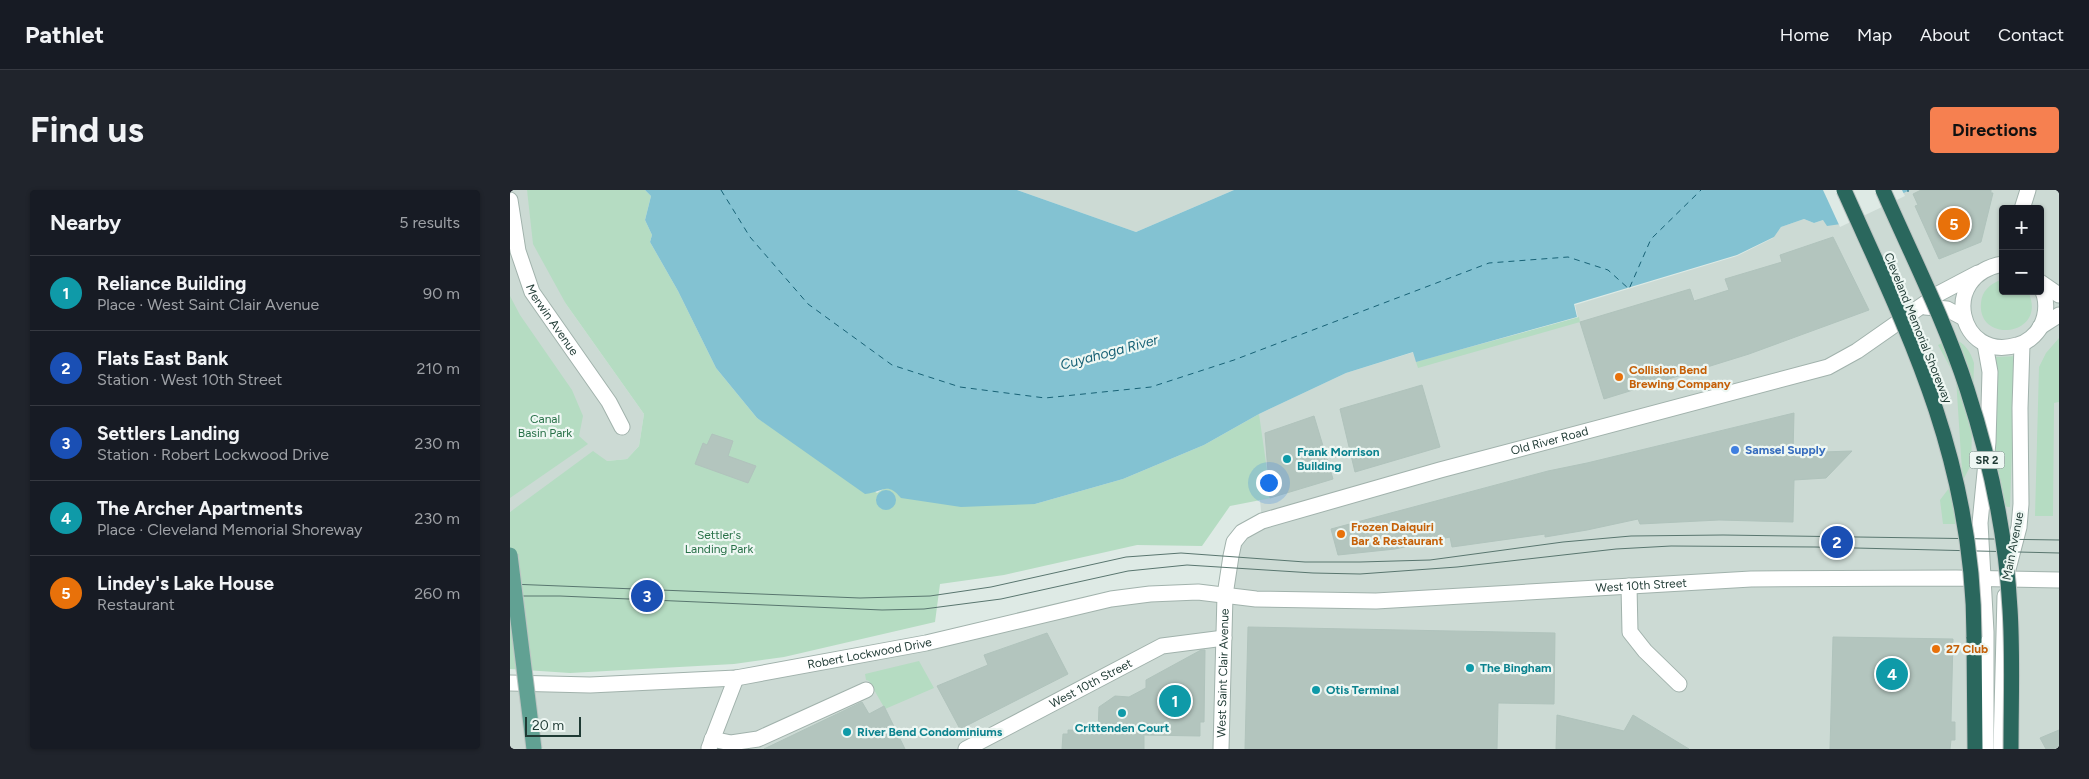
<!DOCTYPE html>
<meta charset="utf-8">
<style>
:root{--surface:#171b24;--page:#20242c;--text:#f1f3f6;--muted:#9ea1a6;--line:#363941;--accent:#f68050}
body{margin:0;font-family:Figtree,sans-serif;background:var(--page);color:var(--text)}
.controls{position:absolute;right:15px;top:15px;display:grid;overflow:hidden;border-radius:5px;box-shadow:0 1px 4px #0004}
.controls button{width:45px;height:45px;display:grid;place-items:center;padding:0;border:0;border-bottom:1px solid var(--line);background:var(--surface);color:var(--text);font:25px sans-serif}
.scale{position:absolute;left:15px;bottom:12px;width:56px;box-sizing:border-box;padding-left:5px;border:2px solid #1f3a34;border-top:0;font-size:14px;line-height:18px;white-space:nowrap;color:#1f3a34;-webkit-text-stroke:4px #eef7f3;paint-order:stroke}
.you{position:absolute;left:758px;top:292px;width:18px;height:18px;margin:-12px;border:4px solid #fff;border-radius:50%;background:#1a73e8;box-shadow:0 0 0 8px #1a73e833}
.badge{display:grid;place-items:center;width:32px;height:32px;border-radius:50%;background:var(--accent);color:#fff;font-size:16px;font-weight:700}
.pin{position:absolute;translate:-50% -50%;border:2px solid #fff;box-shadow:0 1px 5px #0006}
.list{margin:0;padding:0;list-style:none}
h2{display:flex;justify-content:space-between;align-items:center;height:65px;margin:0;padding:0 20px;font-size:21px}
h2 small{font-size:16px;font-weight:400;color:var(--muted)}
.list li{display:grid;grid-template-columns:32px 1fr auto;gap:15px;align-items:center;box-sizing:border-box;height:75px;padding:0 20px;border-top:1px solid var(--line)}
.list b{display:block;font-size:19px;white-space:nowrap}
.list p{margin:0;font-size:16px;white-space:nowrap;color:var(--muted)}
.list em{font-size:16px;font-style:normal;color:var(--muted)}
.map{position:relative;flex:none;width:1549px;height:559px;overflow:hidden;border-radius:5px}
header{display:flex;align-items:center;gap:30px;box-sizing:border-box;height:70px;padding:0 25px;background:var(--surface);border-bottom:1px solid var(--line)}
header strong{font-size:24px}
nav{display:flex;gap:28px;margin-inline-start:auto;font-size:18px}
.intro{display:flex;align-items:center;justify-content:space-between;box-sizing:border-box;height:120px;padding:0 30px}
h1{margin:0;font-size:35px}
.button{padding:12px 22px;border-radius:5px;background:var(--accent);color:#111;font-size:18px;font-weight:700}
main{display:flex;gap:30px;padding:0 30px}
aside{flex:1;background:var(--surface);border-radius:5px;box-shadow:0 1px 4px #0004}
.map>svg:first-child{display:block}
</style>
<header>
<strong>Pathlet</strong>
<nav><a>Home</a><a>Map</a><a>About</a><a>Contact</a></nav>
</header>
<div class="intro"><h1>Find us</h1><a class="button">Directions</a></div>
<main>
<aside>
<h2>Nearby<small>5 results</small></h2>
<ul class="list">
<li><span class="badge" style="background:#0f9aa8">1</span><div><b>Reliance Building</b><p>Place · West Saint Clair Avenue</p></div><em>90 m</em></li>
<li><span class="badge" style="background:#1a4fb4">2</span><div><b>Flats East Bank</b><p>Station · West 10th Street</p></div><em>210 m</em></li>
<li><span class="badge" style="background:#1a4fb4">3</span><div><b>Settlers Landing</b><p>Station · Robert Lockwood Drive</p></div><em>230 m</em></li>
<li><span class="badge" style="background:#0f9aa8">4</span><div><b>The Archer Apartments</b><p>Place · Cleveland Memorial Shoreway</p></div><em>230 m</em></li>
<li><span class="badge" style="background:#e8710a">5</span><div><b>Lindey's Lake House</b><p>Restaurant</p></div><em>260 m</em></li>
</ul>
</aside>
<div class="map">
<svg width="1549" height="559" viewBox="0 0 1549 559">
<rect width="100%" height="100%" fill="#deeae5"/>
<!-- built -->
<path fill="#ccdad4" fill-rule="evenodd" d="M0 0H17L56 114 134 224 129 256 117 269 97 271 0 322Z
M507 0H724L626 42Z
M1400 0H1549V559H0V493L226 488 601 409 715 405 724 352 752 331 743 237 749 224 836 183 904 162 907 171 1068 128 1065 115 1227 66 1263 48 1271 37 1294 29 1304 33 1313 30 1331 34ZM1493 19H1530V101H1493Z"/>
<!-- green -->
<path fill="#b5dcc2" d="M17 0H135L141 6 135 30 142 45 140 52 168 101 206 178 247 228 367 303C374 298 377 297 385 300L525 314 613 289 694 255 749 224 761 308 720 316 692 356 627 355 494 385 430 394 425 432 274 467 224 474 60 483 0 479V322L83 261 97 271 117 269 129 256 134 224 56 114 23 54Z
M1490 90H1493V101H1518C1539 146 1467 155 1471 113 1472 101 1479 95 1490 90Z
M0 106 10 125 62 200 73 226 69 246 78 254 0 308Z
M1069 127 1070 132 908 178 906 172Z
M1443 148C1455 154 1460 160 1464 173L1461 275 1445 305V334H1433L1430 310 1452 281 1446 188 1428 155Z
M1549 148V212L1544 213 1543 326H1525L1529 177 1536 163Z
M1508 166 1504 200 1500 317 1485 316 1486 167Z
M409 471 424 498 375 519 359 491 356 490 355 484Z"/>
<!-- water -->
<path fill="#83c2d2" d="M135 0H507L626 42 724 0H1400L1331 34 1317 36 1313 30 1304 33 1294 29 1271 37 1264 47 1227 65 1064 114 1067 127 906 172 903 162 836 183 749 224 694 255 613 289 525 314 451 317 391 308C377 291 373 302 355 304L247 228 206 178 168 101 140 52 142 45 135 30 141 6Z
M366 310a10 10 0 1 1 20 0a10 10 0 1 1-20 0Z"/>
<!-- pier -->
<path fill="#deeae5" d="M1313 0H1392L1395 6 1330 37Z"/>
<g fill="none" stroke-linecap="round" stroke-linejoin="round">
<!-- ferry -->
<path stroke="#186276" stroke-width="1" stroke-dasharray="6 5" stroke-linecap="butt" d="M211 0 240 47 298 114 382 175 450 197 535 208 641 197 724 170 979 73 1058 67 1098 80 1119 99 1141 49 1191 0
M1398 0V2"/>
</g>
<!-- building -->
<path fill="#b3c5be" stroke="#b0c3bc" d="M1411 0H1481V3H1483L1471 52 1429 69 1405 16 1408 15 1403 4Z
M1323 47 1359 120 1239 164 1094 209 1070 132 1180 99 1184 111 1219 100 1215 89 1272 72 1270 65Z
M912 195 930 257 845 282 830 219Z
M1284 223 1283 263 1342 261 1316 288 1284 290 1283 332 1209 330 1130 334 1128 329 1077 340 1035 347V344L942 357 940 347 885 359 828 365 821 339 1038 281 1077 273Z
M804 226 823 289 760 308 755 243Z
M202 244 223 251 218 266 246 276 238 293 185 274 193 253 197 255Z
M738 437 1045 443 1044 514 988 513 987 559H735Z
M537 443 558 484 450 539 427 496 478 475 474 465Z
M1323 447 1443 449 1441 532H1445V550H1441L1440 559H1320Z
M691 460H695L694 532H690V546L634 545V559H552L553 544H558V540L588 541 589 517 605 506 619 507 636 498V490Z
M352 512 359 524 374 516 395 559H254Z
M1047 525 1114 541 1123 525 1179 559H1046Z
M1549 540V559H1536L1530 548Z"/>
<g fill="none" stroke-linecap="round" stroke-linejoin="round">
<defs>
<g id="minor">
<path id="s1" d="M0 10 8 61 22 102 99 212 112 237"/>
<path d="M1512 19 1518 0"/>
<path d="M1493 74C1428 85 1449 173 1507 155 1517 153 1526 145 1531 136 1537 124 1538 108 1530 96"/>
<path d="M1530 92 1549 105"/>
<path d="M1415 117 1437 119 1454 128"/>
<path d="M1530 137 1549 125"/>
<path d="M1475 154 1480 182 1478 252 1470 333 1476 442V559"/>
<path d="M1497 383 1509 337 1511 314 1510 218 1512 154"/>
<path d="M1119 396 1120 442 1135 461 1169 494"/>
<path id="s2" d="M0 493 80 495 226 488 416 453 601 409 640 404 688 402 746 409 866 411 1241 389 1446 388 1549 390"/>
<path d="M202 549 221 553 248 549 356 500"/>
<path d="M199 558 226 488"/>
<path id="s3" d="M456 559 652 456 714 448"/>
<path id="s4" d="M711 559 715 405 721 366 724 352 732 342 752 331 930 280 1318 177 1347 161 1430 103 1468 83"/>
<path d="M1491 559 1495 406"/>
</g>
<path id="highway" d="M1464 447 1465 559"/>
</defs>
<!-- minor casing -->
<use href="#minor" stroke="#a1b2ac" stroke-width="17"/>
<!-- highway casing -->
<use href="#highway" stroke="#bcc4c2" stroke-width="17"/>
<!-- minor -->
<use href="#minor" stroke="#fff" stroke-width="15"/>
<!-- highway -->
<use href="#highway" stroke="#2a675d" stroke-width="15"/>
<!-- tram -->
<path stroke="#59766f" stroke-width="1" d="M0 394 350 408 420 406 481 397 616 367 671 363 795 372H850L920 370 1053 352 1121 346 1213 345 1549 350
M0 406H50L372 420 414 419 491 409 618 381 677 375 803 383 850 384 947 377 1106 359 1161 356 1305 357 1549 363"/>
<defs>
<path id="major-bridge" d="M0 365 24 559"/>
<path id="highway-bridge" d="M1334 0C1366 72 1401 144 1426 220 1450 293 1464 370 1464 447
M1373 0C1402 66 1435 131 1457 199 1480 270 1496 344 1500 419 1503 465 1501 512 1501 559"/>
</defs>
<!-- major-bridge casing -->
<use href="#major-bridge" stroke="#bcc4c2" stroke-width="17" stroke-linecap="butt"/>
<!-- highway-bridge casing -->
<use href="#highway-bridge" stroke="#bcc4c2" stroke-width="17" stroke-linecap="butt"/>
<!-- major-bridge -->
<use href="#major-bridge" stroke="#61a193" stroke-width="15"/>
<!-- highway-bridge -->
<use href="#highway-bridge" stroke="#2a675d" stroke-width="15"/>
</g>
<!-- markers -->
<g fill="#e8710a" stroke="#eef7f3" stroke-width="2">
<circle cx="1109" cy="187" r="5"/>
<circle cx="831" cy="344" r="5"/>
<circle cx="1426" cy="459" r="5"/>
</g>
<circle fill="#3f7fe0" stroke="#eef7f3" stroke-width="2" cx="1225" cy="260" r="5"/>
<g fill="#0f9aa8" stroke="#eef7f3" stroke-width="2">
<circle cx="777" cy="269" r="5"/>
<circle cx="960" cy="478" r="5"/>
<circle cx="806" cy="500" r="5"/>
<circle cx="612" cy="523" r="5"/>
<circle cx="337" cy="542" r="5"/>
</g>
<g text-anchor="middle" stroke-width="4.5" stroke-linejoin="round" paint-order="stroke">
<!-- shield labels -->
<rect fill="#eef7f3" stroke="#5d736d" stroke-width="1" x="1459.5" y="261.5" width="35" height="17" rx="4"/>
<g font-size="11" font-weight="bold" fill="#1f3a34">
<text x="1477" y="274">SR 2</text>
</g>
<!-- street labels -->
<g font-size="12" fill="#1f3a34" stroke="#eef7f3">
<text dy="4" stroke="none"><textPath href="#s1" startOffset="129">Merwin Avenue</textPath></text>
<text transform="translate(1408 138) rotate(68)" y="4">Cleveland Memorial Shoreway</text>
<text dy="4" stroke="none"><textPath href="#s4" startOffset="542">Old River Road</textPath></text>
<text transform="translate(1503 356) rotate(-79)" y="4">Main Avenue</text>
<text dy="4" stroke="none"><textPath href="#s2" startOffset="1141">West 10th Street</textPath></text>
<text dy="4" stroke="none"><textPath href="#s2" startOffset="362">Robert Lockwood Drive</textPath></text>
<text dy="4" stroke="none"><textPath href="#s4" startOffset="76">West Saint Clair Avenue</textPath></text>
<text dy="4" stroke="none"><textPath href="#s3" startOffset="141">West 10th Street</textPath></text>
</g>
<!-- food labels -->
<g font-size="12" font-weight="bold" fill="#c56008" stroke="#eef7f3" text-anchor="start">
<text x="1119" y="184">Collision Bend<tspan x="1119" dy="14">Brewing Company</tspan></text>
<text x="841" y="341">Frozen Daiquiri<tspan x="841" dy="14">Bar &amp; Restaurant</tspan></text>
<text x="1436" y="463">27 Club</text>
</g>
<!-- park labels -->
<g font-size="12" fill="#287148" stroke="#eef7f3">
<text x="35" y="233">Canal<tspan x="35" dy="14">Basin Park</tspan></text>
<text x="209" y="349">Settler's<tspan x="209" dy="14">Landing Park</tspan></text>
</g>
<!-- shop labels -->
<g font-size="12" font-weight="bold" fill="#366cbe" stroke="#eef7f3" text-anchor="start">
<text x="1235" y="264">Samsel Supply</text>
</g>
<!-- culture labels -->
<g font-size="12" font-weight="bold" fill="#0d838f" stroke="#eef7f3" text-anchor="start">
<text x="787" y="266">Frank Morrison<tspan x="787" dy="14">Building</tspan></text>
<text x="970" y="482">The Bingham</text>
<text x="816" y="504">Otis Terminal</text>
<text x="612" y="542" text-anchor="middle">Crittenden Court</text>
<text x="347" y="546">River Bend Condominiums</text>
</g>
<!-- water labels -->
<g font-size="14" font-style="italic" fill="#186276" stroke="#eef7f3">
<text transform="translate(599 162) rotate(-15)" y="5">Cuyahoga River</text>
</g>
</g>
</svg>
<div class="controls">
<button>+</button>
<button>−</button>
</div>
<div class="scale">20 m</div>
<div class="you"></div>
<div class="pin badge" style="left:665px;top:511px;background:#0f9aa8">1</div>
<div class="pin badge" style="left:1327px;top:352px;background:#1a4fb4">2</div>
<div class="pin badge" style="left:137px;top:406px;background:#1a4fb4">3</div>
<div class="pin badge" style="left:1382px;top:484px;background:#0f9aa8">4</div>
<div class="pin badge" style="left:1444px;top:34px;background:#e8710a">5</div>
</div>
</main>
